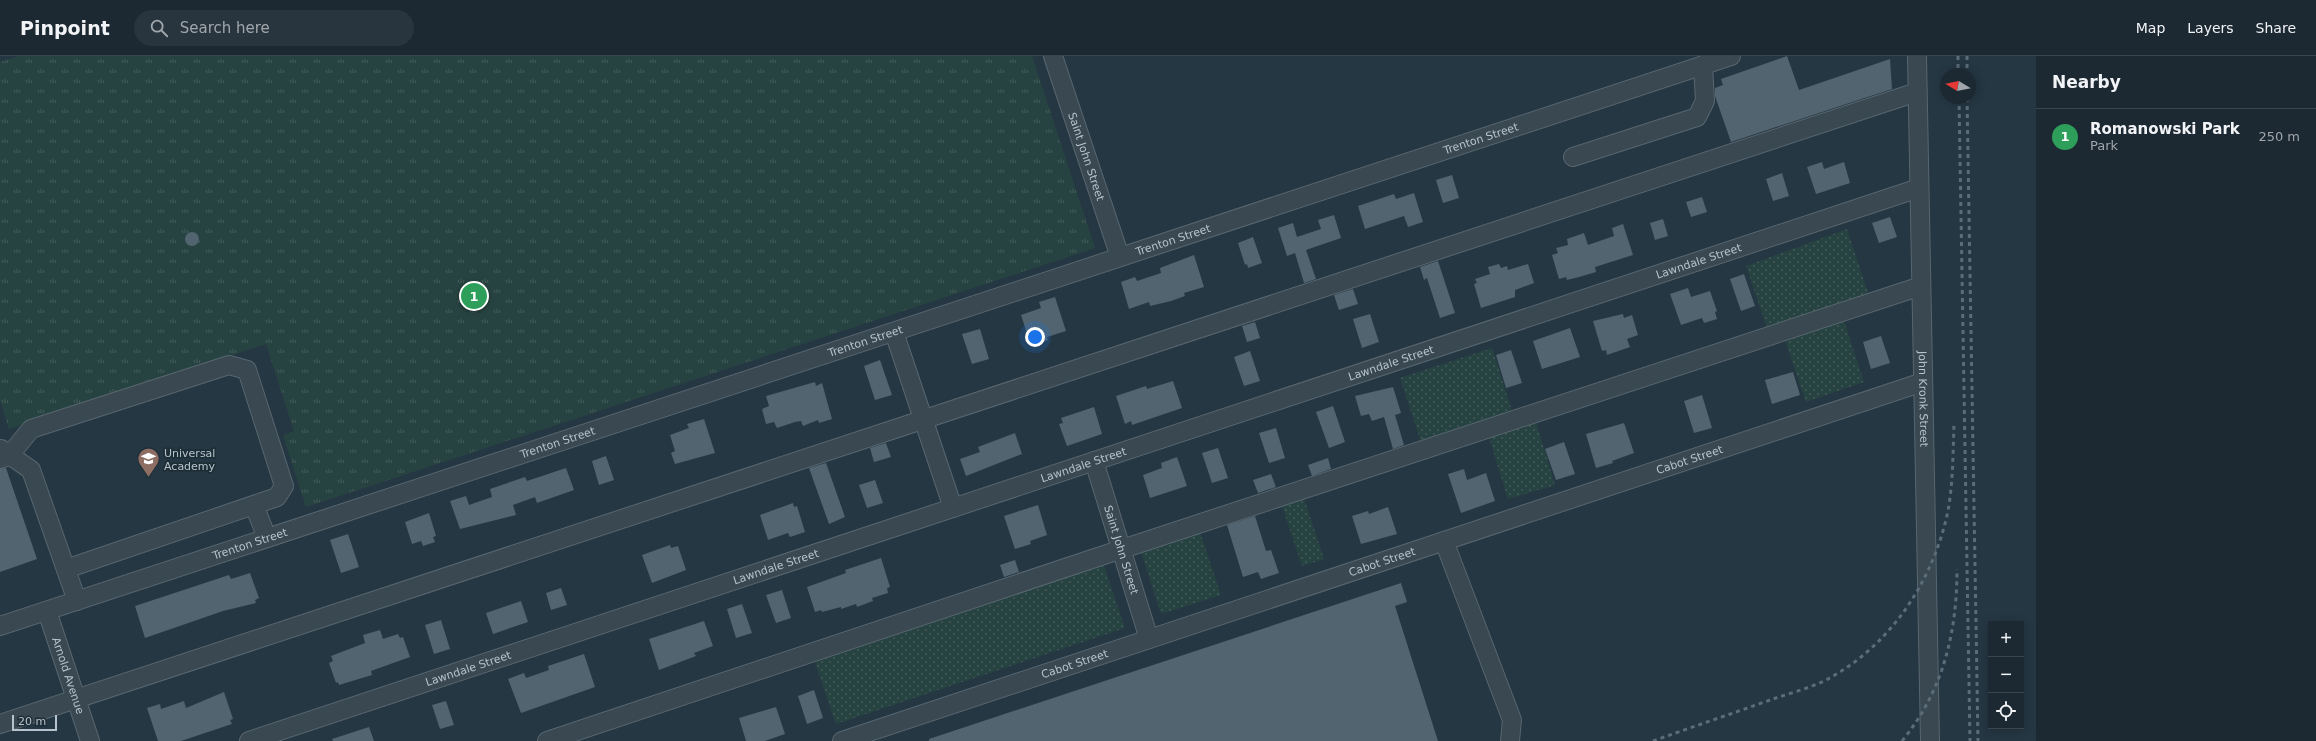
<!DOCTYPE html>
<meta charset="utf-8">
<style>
:root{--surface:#1c2932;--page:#29353e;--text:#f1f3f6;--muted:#a0a6ac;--line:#3a454d;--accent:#95b2f1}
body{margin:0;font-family:"DejaVu Sans",sans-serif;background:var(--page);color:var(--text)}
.controls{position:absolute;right:12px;bottom:12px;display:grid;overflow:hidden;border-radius:0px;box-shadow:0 2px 10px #0003}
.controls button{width:36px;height:36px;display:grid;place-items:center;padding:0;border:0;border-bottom:1px solid var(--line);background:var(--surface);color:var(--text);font:20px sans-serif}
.compass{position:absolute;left:1940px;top:12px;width:36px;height:36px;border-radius:50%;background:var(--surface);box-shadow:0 2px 10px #0003;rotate:280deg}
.scale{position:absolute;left:12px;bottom:10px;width:45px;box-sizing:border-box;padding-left:4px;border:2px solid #b7c3cc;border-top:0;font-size:11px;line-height:14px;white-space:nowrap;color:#b7c3cc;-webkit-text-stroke:3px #1e2e37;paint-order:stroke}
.you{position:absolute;left:1035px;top:281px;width:14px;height:14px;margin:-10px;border:3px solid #fff;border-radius:50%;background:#1a73e8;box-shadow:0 0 0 6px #1a73e833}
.badge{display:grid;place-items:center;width:26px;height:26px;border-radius:50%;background:var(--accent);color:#fff;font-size:13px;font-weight:700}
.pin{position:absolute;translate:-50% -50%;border:2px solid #fff;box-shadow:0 1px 4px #0006}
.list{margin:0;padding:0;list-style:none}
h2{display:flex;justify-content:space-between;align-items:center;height:52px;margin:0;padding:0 16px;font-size:17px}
h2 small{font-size:13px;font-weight:400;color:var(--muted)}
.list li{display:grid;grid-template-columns:26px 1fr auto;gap:12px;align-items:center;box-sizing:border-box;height:56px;padding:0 16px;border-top:1px solid var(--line)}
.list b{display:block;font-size:15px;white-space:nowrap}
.list p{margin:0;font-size:13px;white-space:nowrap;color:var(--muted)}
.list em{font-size:13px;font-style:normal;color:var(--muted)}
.icon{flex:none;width:22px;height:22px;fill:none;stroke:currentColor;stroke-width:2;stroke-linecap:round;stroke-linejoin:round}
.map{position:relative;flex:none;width:2036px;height:685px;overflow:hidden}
header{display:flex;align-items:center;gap:24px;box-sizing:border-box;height:56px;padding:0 20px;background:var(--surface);border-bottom:1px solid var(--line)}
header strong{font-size:19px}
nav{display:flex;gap:22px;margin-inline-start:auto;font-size:14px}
.search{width:280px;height:36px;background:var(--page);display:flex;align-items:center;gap:10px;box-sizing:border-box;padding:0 14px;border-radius:22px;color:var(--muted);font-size:15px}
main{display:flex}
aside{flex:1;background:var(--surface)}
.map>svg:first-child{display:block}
</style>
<header>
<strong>Pinpoint</strong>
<div class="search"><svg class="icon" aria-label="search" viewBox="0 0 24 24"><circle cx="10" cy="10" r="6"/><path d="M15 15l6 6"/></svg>Search here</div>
<nav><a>Map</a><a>Layers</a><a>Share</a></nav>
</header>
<main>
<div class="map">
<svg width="2036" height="685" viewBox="0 0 2036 685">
<defs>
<pattern id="grass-dots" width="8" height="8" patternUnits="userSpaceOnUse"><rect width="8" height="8" fill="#274341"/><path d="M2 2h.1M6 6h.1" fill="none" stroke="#445c5b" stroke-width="1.8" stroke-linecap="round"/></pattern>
<pattern id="park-tufts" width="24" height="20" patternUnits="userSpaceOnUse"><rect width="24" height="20" fill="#274341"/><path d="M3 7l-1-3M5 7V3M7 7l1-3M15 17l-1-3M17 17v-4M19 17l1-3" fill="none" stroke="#445c5b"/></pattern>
</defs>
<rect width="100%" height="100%" fill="#253743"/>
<!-- grass -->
<path fill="url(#grass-dots)" d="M1847 173 1869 240 1768 275 1746 210Z
M1843 262 1864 326 1806 346 1784 281Z
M1492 292 1512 355 1421 386 1400 322Z
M1535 363 1555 429 1508 443 1488 378Z
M1303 440 1324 503 1302 510 1281 447Z
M1200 476 1221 539 1161 558 1141 496Z
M1103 507 1125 572 836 668 814 604Z"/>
<!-- park -->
<path fill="url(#park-tufts)" d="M19 0H1032L1095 192 306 451 283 379 294 375 266 288 9 373 0 345V6Z"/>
<!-- building -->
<path fill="#516470" d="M1787 0 1799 34 1890 3 1892 33 1731 86 1715 40V32L1723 29 1721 23Z
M1822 106 1824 113 1844 106 1850 127 1816 138 1807 111Z
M1782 117 1789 140 1773 145 1766 123Z
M1452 119 1459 142 1443 147 1436 124Z
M1414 137 1423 166 1408 171 1404 160 1365 173 1358 150 1394 138 1396 143Z
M1702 141 1707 156 1691 161 1686 146Z
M1334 159 1341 182 1306 194 1316 223 1304 227 1295 197 1287 200 1278 172 1293 167 1297 181 1321 173 1318 164Z
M1890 161 1897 181 1879 187 1872 167Z
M1663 163 1668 180 1655 184 1650 167Z
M1623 168 1633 199 1595 211 1596 216 1579 221 1567 224 1566 221 1559 223 1552 199 1558 197 1556 192 1568 189 1567 183 1584 177 1588 189 1614 180 1612 172Z
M185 183a7 7 0 1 1 14 0a7 7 0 1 1-14 0Z
M1253 181 1262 207 1248 212 1247 208 1245 209 1238 187Z
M1194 199 1204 231 1184 237 1185 240 1171 245 1150 250 1149 246 1129 253 1121 226 1135 221 1137 225 1161 217 1160 212Z
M1438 205 1455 257 1440 262 1427 222 1424 224 1420 211Z
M1499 208 1501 212 1507 210 1508 214 1528 208 1534 227 1515 234V241L1481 252 1474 228 1477 227 1475 223 1490 218 1488 211Z
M1744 218 1755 250 1741 255 1730 223Z
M1688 232 1691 241 1710 235 1717 255 1715 256 1717 263 1704 267 1702 262 1681 269 1670 238Z
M1353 233 1358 248 1339 254 1334 239Z
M1055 241 1066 275 1047 281 1048 284 1031 290 1021 259 1041 252 1039 246Z
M1370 258 1379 286 1362 292 1353 263Z
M1623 258 1624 262 1632 259 1638 279 1627 283 1630 291 1607 299 1606 294 1602 295 1593 265Z
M1255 266 1260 282 1247 286 1242 270Z
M1570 272 1580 301 1542 313 1533 285Z
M980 273 989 303 972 308 962 278Z
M1881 280 1890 307 1871 313 1863 286Z
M1511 294 1522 327 1506 332 1496 299Z
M1250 295 1260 325 1244 330 1234 301Z
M880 304 892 339 875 344 864 310Z
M1793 316 1800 339 1772 348 1765 324Z
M1173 325 1182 352 1132 369 1131 365 1125 368 1116 340 1146 330 1147 333Z
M815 326 816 330 822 327 832 363 819 367 818 364 803 370 801 365 795 366 777 372 774 366 766 368 762 353 769 350 766 340Z
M1393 331 1401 357 1395 359 1404 389 1393 393 1384 361 1372 365 1369 358 1361 360 1355 340Z
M1702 339 1712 372 1694 377 1684 345Z
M1333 350 1345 386 1329 392 1316 356Z
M1094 351 1102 378 1067 390 1059 368 1063 367 1061 362Z
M704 363 715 397 675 408 671 397 675 395 670 379 689 372 687 368Z
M1624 367 1634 397 1612 405 1613 407 1596 412 1586 378Z
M1276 372 1285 402 1269 407 1259 377Z
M1015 377 1022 398 966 420 960 403 980 396 978 391Z
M1564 386 1575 418 1556 424 1545 393Z
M886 387 891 401 874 406 870 392Z
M1218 392 1228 422 1212 427 1202 397Z
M606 400 614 424 599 429 592 405Z
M1177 401 1187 430 1150 442 1143 419 1162 412 1161 407Z
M1328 402 1331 413 1312 420 1308 409Z
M826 407 845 461 829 468 809 412Z
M6 412 37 503 0 516V413Z
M566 412 574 434 537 447 535 441 513 449 516 459 460 473 450 445 466 440 469 449 492 441 490 433 525 421 527 425Z
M1464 413 1467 424 1486 417 1495 445 1461 457 1448 418Z
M1271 418 1276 431 1258 437 1253 424Z
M875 424 883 447 867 452 859 429Z
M793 447 794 451 797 450 805 476 790 481 788 477 768 484 760 459Z
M1038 449 1047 479 1030 485 1031 488 1015 493 1004 460Z
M1388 451 1397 478 1361 488 1352 460 1368 455 1369 458Z
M429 457 436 480 433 481 435 486 423 490 421 485 412 488 405 466Z
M1255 460 1266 495 1271 494 1279 517 1261 523 1258 516 1243 521 1227 469Z
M348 478 359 511 341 517 330 484Z
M670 489 671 492 678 490 686 514 652 527 642 499Z
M881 502 890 531 887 532 888 537 872 542 873 545 857 551 856 548 841 553V551L822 556 821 554 815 556 807 531 846 517 845 514Z
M1015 504 1019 516 1004 521 1000 509Z
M250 517 259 542 255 544 256 547 223 555 145 582 135 550 229 519 231 523Z
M1401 527 1407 546 1395 550 1438 685H929V683Z
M561 532 567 549 551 554 546 537Z
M782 534 791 562 776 567 766 539Z
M521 545 528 566 493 578 486 557Z
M742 548 752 577 736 582 727 553Z
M441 564 450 593 434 598 425 569Z
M704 565 713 590 694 597 696 600 659 614 649 583Z
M380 574 383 583 398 578 400 582 403 581 410 601 371 615 372 619 339 629 338 626 336 627 329 607 333 605 331 600 365 587 363 579Z
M584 598 595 631 521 657 508 623 524 617 526 622 549 614 548 610Z
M814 634 823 662 807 668 798 640Z
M224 636 233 663 230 664 232 668 181 685H158L147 652 160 648 161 653 184 645 186 652Z
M446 645 454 669 440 673 432 649Z
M776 651 785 678 765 685H746L739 662Z
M369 671 374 685H333L332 683Z"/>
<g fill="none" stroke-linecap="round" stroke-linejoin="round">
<defs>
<g id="minor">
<path id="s1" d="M1053 0 1120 201"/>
<path id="s2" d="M1917 0 1930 685"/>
<path d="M1573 101 1697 61 1705 45 1703 9"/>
<path d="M894 276 953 452"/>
<path d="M1 393 31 414 77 545"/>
<path d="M0 403 9 400 31 373 229 309 247 314 284 430 277 441 66 513"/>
<path id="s3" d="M1094 405 1149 583"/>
<path d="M254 449 267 482"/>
<path d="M1444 485 1512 664 1510 685"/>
<path id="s4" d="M47 555 90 685"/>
<path id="s5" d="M0 570 1731 0"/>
<path d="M0 668 1917 36"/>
<path id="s6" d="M249 685 1919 132"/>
<path d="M547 685 1104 499 1921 230"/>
<path id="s7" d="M842 685 1923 326"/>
</g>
</defs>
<!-- minor casing -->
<use href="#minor" stroke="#58666f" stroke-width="20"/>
<!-- minor -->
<use href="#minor" stroke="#3a4852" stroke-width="18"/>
<!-- rail -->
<path stroke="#5b6d79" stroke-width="3" stroke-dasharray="4 4" stroke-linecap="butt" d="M1958 0V18
M1967 0V18
M1959 42 1970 685
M1967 42 1978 685
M1653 685C1692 671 1731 658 1770 644 1787 638 1807 633 1824 625 1889 592 1933 526 1948 455 1953 427 1953 397 1954 368
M1902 685C1943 635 1957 577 1957 513"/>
</g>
<!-- icons -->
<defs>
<symbol id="school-pin" viewBox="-11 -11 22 30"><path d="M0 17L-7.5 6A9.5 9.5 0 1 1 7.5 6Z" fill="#8d6e63" stroke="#1e2e37"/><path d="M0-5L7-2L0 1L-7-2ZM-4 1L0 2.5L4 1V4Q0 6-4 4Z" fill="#fff"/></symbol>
</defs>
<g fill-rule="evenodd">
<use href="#school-pin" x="136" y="390" width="25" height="34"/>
</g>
<g text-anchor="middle" stroke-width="3.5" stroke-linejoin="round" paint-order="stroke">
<!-- street labels -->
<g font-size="11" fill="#b7c3cc" stroke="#1e2e37">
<text dy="4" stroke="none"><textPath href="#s5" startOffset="1559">Trenton Street</textPath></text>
<text dy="4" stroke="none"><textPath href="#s1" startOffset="106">Saint John Street</textPath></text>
<text dy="4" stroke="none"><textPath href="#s5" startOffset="1235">Trenton Street</textPath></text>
<text dy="4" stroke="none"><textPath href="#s6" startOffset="1527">Lawndale Street</textPath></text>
<text dy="4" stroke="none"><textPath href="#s5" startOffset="911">Trenton Street</textPath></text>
<text dy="4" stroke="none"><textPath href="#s6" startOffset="1203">Lawndale Street</textPath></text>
<text dy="4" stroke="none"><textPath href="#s2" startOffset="343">John Kronk Street</textPath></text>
<text dy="4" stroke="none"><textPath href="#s5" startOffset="587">Trenton Street</textPath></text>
<text dy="4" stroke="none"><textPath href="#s7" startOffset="893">Cabot Street</textPath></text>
<text dy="4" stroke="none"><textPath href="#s6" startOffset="879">Lawndale Street</textPath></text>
<text dy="4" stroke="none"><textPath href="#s5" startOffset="263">Trenton Street</textPath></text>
<text dy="4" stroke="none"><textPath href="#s3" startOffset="93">Saint John Street</textPath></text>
<text dy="4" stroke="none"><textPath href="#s7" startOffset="569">Cabot Street</textPath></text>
<text dy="4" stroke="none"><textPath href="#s6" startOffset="555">Lawndale Street</textPath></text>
<text dy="4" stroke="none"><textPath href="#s7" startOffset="245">Cabot Street</textPath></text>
<text dy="4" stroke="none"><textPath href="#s6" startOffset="231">Lawndale Street</textPath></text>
<text dy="4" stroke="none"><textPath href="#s4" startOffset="68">Arnold Avenue</textPath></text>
</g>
<!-- poi labels -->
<g font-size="11" fill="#b7c3cc" stroke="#1e2e37" text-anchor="start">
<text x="164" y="401">Universal<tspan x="164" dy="13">Academy</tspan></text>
</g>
</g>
</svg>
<div class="controls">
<button>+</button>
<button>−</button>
<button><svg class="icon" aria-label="locate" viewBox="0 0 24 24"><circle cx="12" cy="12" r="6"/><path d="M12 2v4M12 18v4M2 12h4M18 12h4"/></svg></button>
</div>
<svg class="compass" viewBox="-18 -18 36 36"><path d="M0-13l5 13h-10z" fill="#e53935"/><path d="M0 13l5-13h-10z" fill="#a0a6ac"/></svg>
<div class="scale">20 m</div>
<div class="you"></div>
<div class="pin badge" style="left:474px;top:240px;background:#2e9e5b">1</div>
</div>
<aside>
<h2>Nearby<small></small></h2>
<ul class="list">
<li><span class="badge" style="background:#2e9e5b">1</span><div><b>Romanowski Park</b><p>Park</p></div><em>250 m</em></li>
</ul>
</aside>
</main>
